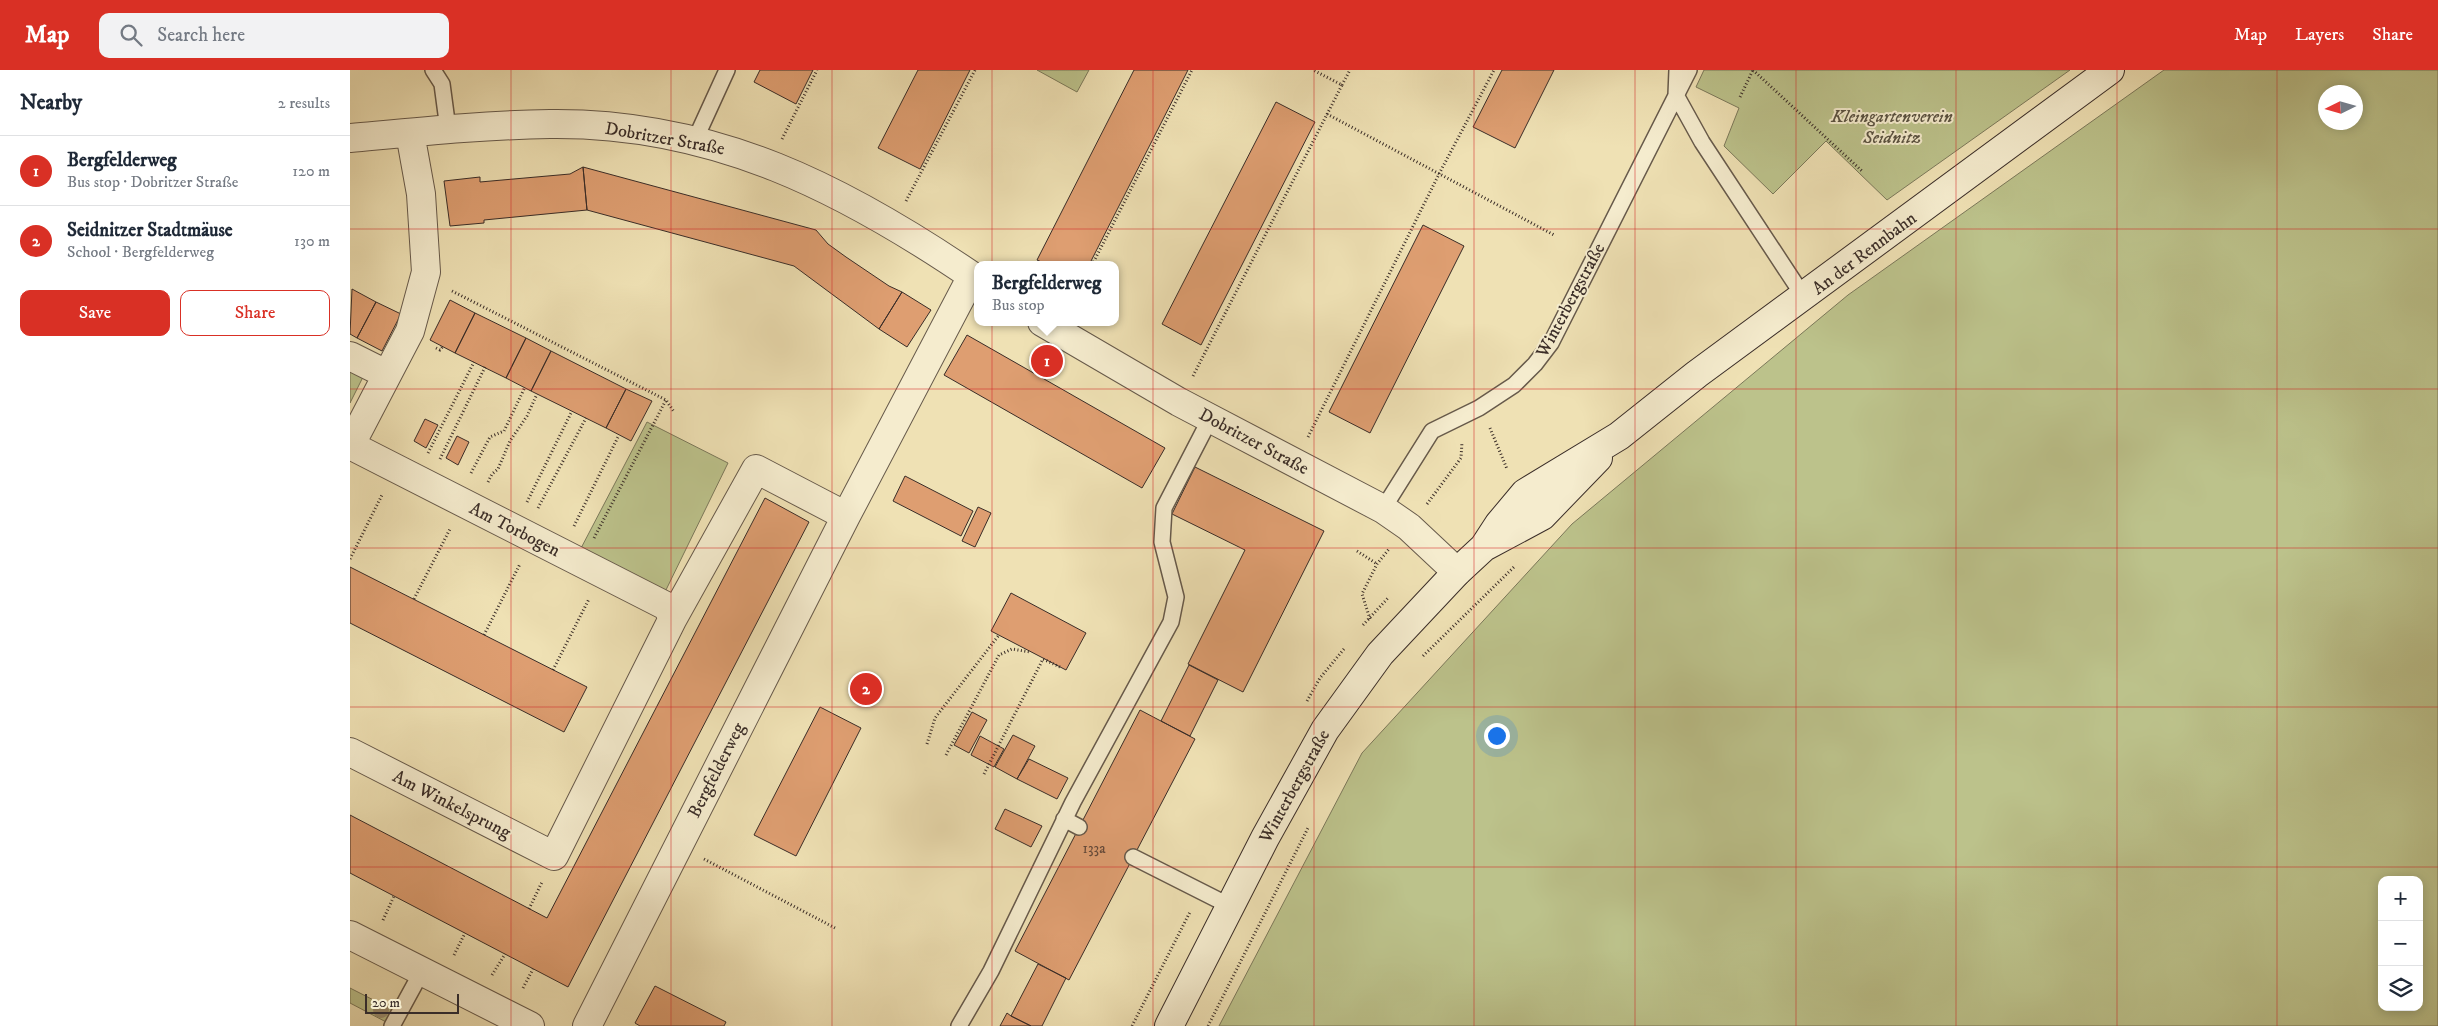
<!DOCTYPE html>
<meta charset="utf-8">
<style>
:root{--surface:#fff;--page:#f2f2f3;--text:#1f2937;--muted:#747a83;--line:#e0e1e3;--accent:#d93025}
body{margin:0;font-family:"IM FELL DW Pica",serif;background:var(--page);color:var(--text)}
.controls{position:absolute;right:15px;bottom:15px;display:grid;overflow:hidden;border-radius:10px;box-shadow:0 2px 12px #0003}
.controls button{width:45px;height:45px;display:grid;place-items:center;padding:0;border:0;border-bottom:1px solid var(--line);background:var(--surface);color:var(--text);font:25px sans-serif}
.compass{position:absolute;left:1968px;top:15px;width:45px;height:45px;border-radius:50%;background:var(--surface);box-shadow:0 2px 12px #0003;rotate:265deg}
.scale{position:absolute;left:15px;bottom:12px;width:94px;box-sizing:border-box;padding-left:5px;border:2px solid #3a2d28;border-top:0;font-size:14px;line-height:18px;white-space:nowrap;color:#3a2d28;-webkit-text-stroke:4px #f5ecce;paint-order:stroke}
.you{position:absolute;left:1146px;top:665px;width:18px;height:18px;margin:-12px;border:4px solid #fff;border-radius:50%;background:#1a73e8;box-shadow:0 0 0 8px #1a73e833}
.badge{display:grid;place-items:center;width:32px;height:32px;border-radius:50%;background:var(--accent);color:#fff;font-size:16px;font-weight:700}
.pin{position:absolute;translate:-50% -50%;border:2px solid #fff;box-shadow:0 1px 5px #0006}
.popup{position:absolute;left:624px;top:191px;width:145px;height:65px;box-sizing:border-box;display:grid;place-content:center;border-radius:10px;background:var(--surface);filter:drop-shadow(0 1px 4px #0005);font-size:16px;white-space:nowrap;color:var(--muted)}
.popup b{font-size:19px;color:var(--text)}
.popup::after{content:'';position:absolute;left:50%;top:100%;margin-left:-10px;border:10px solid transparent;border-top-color:var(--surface)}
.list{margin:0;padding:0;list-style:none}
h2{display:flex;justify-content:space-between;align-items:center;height:65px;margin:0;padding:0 20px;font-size:21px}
h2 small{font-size:16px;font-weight:400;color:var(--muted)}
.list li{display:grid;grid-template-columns:32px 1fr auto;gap:15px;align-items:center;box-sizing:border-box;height:70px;padding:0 20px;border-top:1px solid var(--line)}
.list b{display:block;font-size:19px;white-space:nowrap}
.list p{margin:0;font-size:16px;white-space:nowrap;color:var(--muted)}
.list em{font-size:16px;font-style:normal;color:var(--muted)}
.actions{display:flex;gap:10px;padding:15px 20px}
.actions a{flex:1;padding:11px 0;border:1px solid var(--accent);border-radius:10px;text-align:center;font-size:18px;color:var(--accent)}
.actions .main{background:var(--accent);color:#fff}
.icon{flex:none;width:28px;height:28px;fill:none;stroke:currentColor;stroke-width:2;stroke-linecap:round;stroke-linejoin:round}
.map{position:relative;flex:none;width:2088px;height:956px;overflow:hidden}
header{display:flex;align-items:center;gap:30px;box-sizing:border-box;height:70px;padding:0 25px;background:var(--accent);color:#fff}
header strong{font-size:24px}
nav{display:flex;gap:28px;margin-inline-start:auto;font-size:18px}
.search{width:350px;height:45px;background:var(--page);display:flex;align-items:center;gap:12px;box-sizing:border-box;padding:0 18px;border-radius:10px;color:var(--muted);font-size:19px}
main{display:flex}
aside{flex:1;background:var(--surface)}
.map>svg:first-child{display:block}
</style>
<header>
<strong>Map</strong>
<div class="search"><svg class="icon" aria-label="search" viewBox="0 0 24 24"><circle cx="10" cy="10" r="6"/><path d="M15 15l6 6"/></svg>Search here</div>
<nav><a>Map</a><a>Layers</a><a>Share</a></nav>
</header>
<main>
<aside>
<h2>Nearby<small>2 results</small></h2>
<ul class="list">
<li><span class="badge">1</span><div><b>Bergfelderweg</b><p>Bus stop · Dobritzer Straße</p></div><em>120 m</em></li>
<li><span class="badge">2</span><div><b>Seidnitzer Stadtmäuse</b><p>School · Bergfelderweg</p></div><em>130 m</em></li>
</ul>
<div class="actions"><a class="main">Save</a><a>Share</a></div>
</aside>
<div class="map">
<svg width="2088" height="956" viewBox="0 0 2088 956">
<rect width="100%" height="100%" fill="#efe1b4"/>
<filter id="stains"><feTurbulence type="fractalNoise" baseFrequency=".004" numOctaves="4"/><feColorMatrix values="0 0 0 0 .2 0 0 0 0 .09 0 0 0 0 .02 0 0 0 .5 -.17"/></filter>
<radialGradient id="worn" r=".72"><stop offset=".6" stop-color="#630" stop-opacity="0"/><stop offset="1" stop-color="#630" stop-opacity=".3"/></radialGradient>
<!-- green -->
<path fill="#bcc28b" stroke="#7b785a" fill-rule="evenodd" d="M687 0H739L727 22Z
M1354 0H1720L1537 130 1476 71 1423 124 1374 76 1389 38 1346 17Z
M1814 0H2088V956H869L1012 683 1222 454 1498 225ZM1976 22H2006V52H1976ZM2032 810H2069V937H2032Z
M0 300 13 307 0 333Z
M297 352 378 393 314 524 229 482Z
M0 918 45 941 38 953 0 933Z"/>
<!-- building -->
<path fill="#de9e71" stroke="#3a2d28" d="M410 0H463L446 34 404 12Z
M568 0H620L570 99 528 78Z
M784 0H838L739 195H698L687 190Z
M1152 0H1204L1165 78 1123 57Z
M926 32 965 52 851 275 812 254Z
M233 97 466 160 478 174 496 187 539 216 552 222 529 259 444 196 237 140Z
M233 97 237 140 134 150V153L100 156 94 111 130 107V112L220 104Z
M1073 155 1114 176 1020 363 979 342Z
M2 219 26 232 7 268 0 264Z
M552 222 581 240 557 277 529 259Z
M100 230 125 243 105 283 80 270Z
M26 232 51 244 32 281 7 268Z
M125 243 176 268 156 308 105 283Z
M617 265 815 378 792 418 594 305Z
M176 268 201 281 181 321 156 308Z
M201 281 276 319 256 358 181 321Z
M276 319 302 331 281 371 256 358Z
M75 349 88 355 76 378 64 371Z
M107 366 119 372 108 395 96 388Z
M845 397 974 461 893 622 838 594 895 480 822 444Z
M555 406 623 441 611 466 543 431Z
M415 428 459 452 218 917 0 803V745L197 848Z
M628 437 641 443 625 477 612 471Z
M0 497 237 617 214 662 0 553Z
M661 523 736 563 716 600 641 561Z
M839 595 868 610 840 666 811 651Z
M470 637 511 658 446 786 404 765Z
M790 640 845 669 719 910 665 881Z
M622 642 637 650 619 683 604 675Z
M663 665 685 676 667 709 645 697Z
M630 666 654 679 644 697 621 685Z
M679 689 718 708 707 729 667 709Z
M655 739 692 756 681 777 645 759Z
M688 894 716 908 692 956H681L661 946Z
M305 916 376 952 374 956H290L285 953Z
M657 943 661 946 681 956H650Z"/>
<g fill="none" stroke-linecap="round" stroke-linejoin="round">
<defs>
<path id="lane" d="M83 0 92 14 98 59
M1327 0 1326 25 1352 72 1454 227
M345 70 377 0
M1033 439 1082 361 1129 338 1164 315 1185 294 1201 273 1339 0
M714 749 729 757
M783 787 880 836
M42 956 72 901
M609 956 641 901 723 732 821 552 826 527 812 472 814 438 860 349"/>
<path id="street" d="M0 68C66 62 133 55 200 54 365 52 495 119 628 210
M692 252 829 332 1033 439 1059 457 1107 502
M0 286 36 304
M0 375 316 536 320 542 322 550
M0 376 60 261 76 202 71 124 60 63
M0 682 204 786 322 550 406 399 496 446
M0 865 180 956
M237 956 496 446 622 206"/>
<path id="secondary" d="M1136 476 1192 446 1248 388
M819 956 915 768 975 660 1030 584 1107 502 1134 477 1149 454 1175 423 1269 366 1347 304 1760 0"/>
</defs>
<!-- lane casing -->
<use href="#lane" stroke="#675a4b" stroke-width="18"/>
<!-- street casing -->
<use href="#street" stroke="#675a4b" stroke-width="30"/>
<!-- secondary casing -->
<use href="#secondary" stroke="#3a2d28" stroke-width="30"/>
<!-- path -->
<path stroke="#3a2d28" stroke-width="3" stroke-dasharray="1 2.5" stroke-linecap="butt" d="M1403 0 1513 102
M992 15 1000 0
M1390 27 1403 0
M977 44 1204 165
M432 69 467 0
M556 131 625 0
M742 195 842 0
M102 221 316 330 324 342
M86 278 90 280 93 276
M843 306 992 15 963 0
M1140 358 1157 399
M958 367 1089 104 1144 0
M78 383 124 292
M90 389 135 297
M121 403 140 367 154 361 175 317
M138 412 142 404 148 399 160 371 177 346 187 324
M177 432 222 341
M1077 434 1111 388 1112 372
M188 438 236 348
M224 456 269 365
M244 468 316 330
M1007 481 1027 494
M0 489 32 425
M64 529 100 459
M1020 549 1012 524 1027 494 1039 479
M1013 555 1038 528
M134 565 170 494
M1073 586 1165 496
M203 600 239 529
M957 631 970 608 994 579
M577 674 585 648 649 565
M596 685 649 585 662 579 680 582
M634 704 693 589 710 597
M354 789 487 859
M179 839 192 812
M33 850 44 826
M104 885 115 863
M142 905 155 884
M173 918 183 899
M782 956 840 842
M858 956 958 758"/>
<!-- lane -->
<use href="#lane" stroke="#f5ecce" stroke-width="15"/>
<!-- street -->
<use href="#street" stroke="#f5ecce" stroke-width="28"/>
<!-- secondary -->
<use href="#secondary" stroke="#f5ecce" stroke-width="28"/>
</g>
<!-- trees -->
<circle fill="#9d9275" cx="31" cy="940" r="8"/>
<!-- grid -->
<path fill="none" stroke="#d62828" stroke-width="1" stroke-opacity="0.55" d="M161 0V956M321 0V956M482 0V956M642 0V956M803 0V956M964 0V956M1124 0V956M1285 0V956M1446 0V956M1606 0V956M1767 0V956M1927 0V956M0 159H2088M0 319H2088M0 478H2088M0 637H2088M0 797H2088"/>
<g text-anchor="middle" stroke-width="4" stroke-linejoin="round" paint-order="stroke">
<!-- number labels -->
<g font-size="15" fill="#63493a">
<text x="744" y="783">133a</text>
</g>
<!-- park labels -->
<g font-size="18" font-style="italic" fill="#5a5241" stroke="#f5ecce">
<text x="1542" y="52">Kleingartenverein<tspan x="1542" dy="21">Seidnitz</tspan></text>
</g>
<!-- street labels -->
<g font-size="18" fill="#3a2d28" stroke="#f5ecce">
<text transform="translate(315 68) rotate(10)" y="6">Dobritzer Straße</text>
<text transform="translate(1514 183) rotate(-37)" y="6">An der Rennbahn</text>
<text transform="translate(1220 230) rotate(-62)" y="6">Winterbergstraße</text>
<text transform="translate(904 371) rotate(28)" y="6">Dobritzer Straße</text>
<text transform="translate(165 459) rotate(27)" y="6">Am Torbogen</text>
<text transform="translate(366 700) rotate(-63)" y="6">Bergfelderweg</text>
<text transform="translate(944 716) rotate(-61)" y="6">Winterbergstraße</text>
<text transform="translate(102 734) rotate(27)" y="6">Am Winkelsprung</text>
</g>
</g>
<rect width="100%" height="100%" filter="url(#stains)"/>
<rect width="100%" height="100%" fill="url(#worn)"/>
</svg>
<div class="controls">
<button>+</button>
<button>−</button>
<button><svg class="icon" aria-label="layers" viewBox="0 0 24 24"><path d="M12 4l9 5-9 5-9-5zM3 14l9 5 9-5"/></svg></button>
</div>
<svg class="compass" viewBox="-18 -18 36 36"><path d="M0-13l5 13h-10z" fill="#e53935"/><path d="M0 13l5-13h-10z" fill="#747a83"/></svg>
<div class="scale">20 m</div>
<div class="you"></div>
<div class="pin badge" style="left:697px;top:291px">1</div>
<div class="popup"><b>Bergfelderweg</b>Bus stop</div>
<div class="pin badge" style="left:516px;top:619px">2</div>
</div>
</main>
